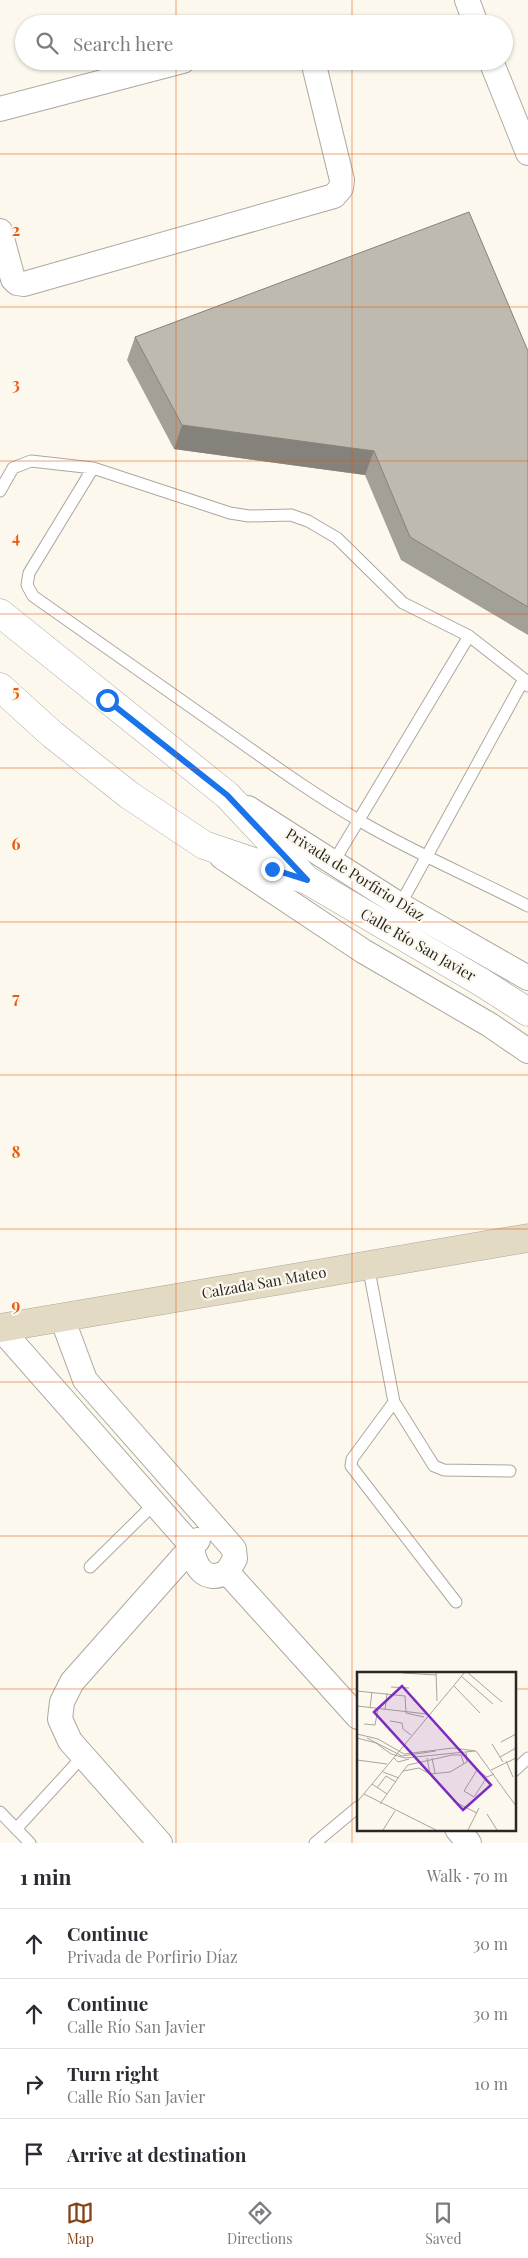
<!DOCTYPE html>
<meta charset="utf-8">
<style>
:root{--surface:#fff;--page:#f2f2f3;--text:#2b2b33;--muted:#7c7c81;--line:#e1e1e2;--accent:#864315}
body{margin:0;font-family:"Playfair Display",serif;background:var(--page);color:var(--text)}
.stop{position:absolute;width:15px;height:15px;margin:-11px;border:4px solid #1a73e8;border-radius:50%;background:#fff}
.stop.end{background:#1a73e8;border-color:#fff;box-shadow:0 1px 5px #0008}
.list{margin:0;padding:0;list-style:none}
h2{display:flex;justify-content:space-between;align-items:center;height:65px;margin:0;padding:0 20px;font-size:21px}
h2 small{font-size:16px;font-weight:400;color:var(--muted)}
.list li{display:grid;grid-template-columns:32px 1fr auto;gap:15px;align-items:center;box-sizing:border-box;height:70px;padding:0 20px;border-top:1px solid var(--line)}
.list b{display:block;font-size:19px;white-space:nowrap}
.list p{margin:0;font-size:16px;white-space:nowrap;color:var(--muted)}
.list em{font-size:16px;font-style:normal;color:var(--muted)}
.icon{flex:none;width:28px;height:28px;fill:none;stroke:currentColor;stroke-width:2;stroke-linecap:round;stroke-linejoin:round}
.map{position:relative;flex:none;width:528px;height:1843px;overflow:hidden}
.search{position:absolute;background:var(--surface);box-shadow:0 1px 4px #0004;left:15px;right:15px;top:15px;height:55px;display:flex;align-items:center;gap:12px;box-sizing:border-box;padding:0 18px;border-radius:28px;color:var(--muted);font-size:19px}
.sheet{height:345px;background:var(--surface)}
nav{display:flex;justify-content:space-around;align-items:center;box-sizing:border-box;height:70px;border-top:1px solid var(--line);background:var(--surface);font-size:14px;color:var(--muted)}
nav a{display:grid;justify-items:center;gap:2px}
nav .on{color:var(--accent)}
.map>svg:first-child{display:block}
</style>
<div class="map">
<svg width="528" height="1843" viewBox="0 0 528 1843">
<rect width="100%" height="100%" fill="#fdf8ee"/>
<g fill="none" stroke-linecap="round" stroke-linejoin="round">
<defs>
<path id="service" d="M93 468 29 573 27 585 33 596C97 641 161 686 225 731 269 762 313 794 360 821 414 853 472 877 528 906
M0 491 13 468 31 461 93 468 230 513 249 516 291 515 308 521 337 538 403 603 469 636 524 679 528 686
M333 863 469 636
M400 905 524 679
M368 1265 394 1402 352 1459 351 1466 456 1602
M394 1402 434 1466 444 1470 510 1471
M90 1567 154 1504
M514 1771 528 1758
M0 1812 30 1843
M16 1829 84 1755
M315 1843 358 1807"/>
<path id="minor" d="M467 0 476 24
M491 61 528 153
M0 109 183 61
M0 231 13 279 17 283 24 284 334 196 341 188 342 180 313 61
M248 808 400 905 528 978
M222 857 363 951 490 1025 528 1051
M0 1328 192 1546C194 1567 205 1584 227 1572L235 1559 234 1549 85 1380 62 1318
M227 1572 358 1717
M457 1829 469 1843
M160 1843 70 1741 60 1719 62 1702 72 1682 198 1540"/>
<path id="tertiary" d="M0 613 227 795 304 877
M0 687 53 735 129 795 204 845 307 880 481 982 528 1012"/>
<path id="secondary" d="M0 1328 528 1238"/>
</defs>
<!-- service casing -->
<use href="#service" stroke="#aca89f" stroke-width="13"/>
<!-- minor casing -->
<use href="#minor" stroke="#aca89f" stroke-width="26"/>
<!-- tertiary casing -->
<use href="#tertiary" stroke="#aca89f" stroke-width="29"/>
<!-- secondary casing -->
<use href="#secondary" stroke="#aca89f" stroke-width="29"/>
<!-- service -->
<use href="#service" stroke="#fff" stroke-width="11"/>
<!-- minor -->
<use href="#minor" stroke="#fff" stroke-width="24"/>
<!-- tertiary -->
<use href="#tertiary" stroke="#fff" stroke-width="28"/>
<!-- secondary -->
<use href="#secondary" stroke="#e3dac4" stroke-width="28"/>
</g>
<!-- wall -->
<path fill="#a3a097" d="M135 337 528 351V635L401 560 365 475 174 449 127 360Z"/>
<!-- shaded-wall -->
<path fill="#85827b" d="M182 425 374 451 365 475 174 449Z"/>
<!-- building -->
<path fill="#bebab0" stroke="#85827b" d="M469 212 528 351V607L410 537 374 451 182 425 135 337Z"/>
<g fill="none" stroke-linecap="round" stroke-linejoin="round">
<!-- route -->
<path stroke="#1a73e8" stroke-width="6" d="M107 700 227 795 307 880 272 869"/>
</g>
<!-- grid -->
<path fill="none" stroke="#e8590c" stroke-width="1" stroke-opacity="0.55" d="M176 0V24M352 0V24M176 61V1843M352 61V1843M0 154H528M0 307H528M0 461H528M0 614H528M0 768H528M0 922H528M0 1075H528M0 1229H528M0 1382H528M0 1536H528M0 1689H358M514 1689H528"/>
<g text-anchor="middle" stroke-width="4.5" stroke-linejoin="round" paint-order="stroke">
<!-- street labels -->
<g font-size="15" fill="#2a2824" stroke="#fdf8ee">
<text transform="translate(355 875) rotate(32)" y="5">Privada de Porfirio Díaz</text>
<text transform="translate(418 945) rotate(30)" y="5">Calle Río San Javier</text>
<text transform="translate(264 1283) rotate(-10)" y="5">Calzada San Mateo</text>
</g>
</g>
<!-- overview -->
<g transform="translate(357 1672)">
<rect width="159" height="159" fill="#fdf8ee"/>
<path fill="none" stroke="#a9a59d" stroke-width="1" d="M79 0 80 29M110 0 145 30M46 1 79 3M104 4 136 32M97 14 123 41M34 15 52 16M0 19 48 24 49 41M0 34 70 42M13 36 15 20M28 38 30 21M49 41 67 45M33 49 45 51 46 57 54 63M7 52 18 53 21 37M0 62 21 67 47 82 96 76 119 79 159 134M0 66 19 71 34 82 48 86 118 79M10 66 45 84 79 79M144 70 159 62M135 72 146 90M143 85 159 76M37 86 41 90 52 87M70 86 73 102M75 86 78 101M0 88 30 92M149 89 156 105M134 98 159 86M46 99 51 93 95 83H104L107 92M26 100 42 106M130 105 120 98 107 119 117 125 130 105 137 102M15 112 30 122M20 116 29 104 39 110M7 122 79 158M96 129 120 141M0 130 108 0M23 132 46 99 62 96 73 102 93 100 110 90 109 80M130 142 140 158M26 158 38 139M111 158 122 136"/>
<path fill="#7b2cbf" fill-opacity="0.15" stroke="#7b2cbf" stroke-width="2.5" d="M45 14 134 113 106 138 17 40Z"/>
<rect width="159" height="159" fill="none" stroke="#2a2824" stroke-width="2.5"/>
</g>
<g font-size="16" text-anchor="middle" font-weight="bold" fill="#e8590c" stroke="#fdf8ee" stroke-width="4.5" stroke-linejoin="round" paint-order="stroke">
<text x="16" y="236">2</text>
<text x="16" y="390">3</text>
<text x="16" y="543">4</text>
<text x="16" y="697">5</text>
<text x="16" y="850">6</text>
<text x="16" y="1004">7</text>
<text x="16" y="1158">8</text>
<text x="16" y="1311">9</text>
</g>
</svg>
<div class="stop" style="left:107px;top:700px"></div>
<div class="stop end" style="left:272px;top:869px"></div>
<div class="search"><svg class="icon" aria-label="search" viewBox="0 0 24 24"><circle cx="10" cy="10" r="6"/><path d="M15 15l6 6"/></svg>Search here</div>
</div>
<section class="sheet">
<h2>1 min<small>Walk · 70 m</small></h2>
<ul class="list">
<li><svg class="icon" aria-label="ahead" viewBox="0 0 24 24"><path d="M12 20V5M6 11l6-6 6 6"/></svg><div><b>Continue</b><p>Privada de Porfirio Díaz</p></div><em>30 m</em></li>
<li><svg class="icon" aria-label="ahead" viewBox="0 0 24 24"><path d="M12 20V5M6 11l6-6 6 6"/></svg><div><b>Continue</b><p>Calle Río San Javier</p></div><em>30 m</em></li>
<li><svg class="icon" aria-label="right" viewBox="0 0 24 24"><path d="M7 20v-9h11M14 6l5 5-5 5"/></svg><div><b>Turn right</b><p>Calle Río San Javier</p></div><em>10 m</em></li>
<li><svg class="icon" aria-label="arrive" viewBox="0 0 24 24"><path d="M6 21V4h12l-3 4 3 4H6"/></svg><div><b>Arrive at destination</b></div></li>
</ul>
</section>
<nav>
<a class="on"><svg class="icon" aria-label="map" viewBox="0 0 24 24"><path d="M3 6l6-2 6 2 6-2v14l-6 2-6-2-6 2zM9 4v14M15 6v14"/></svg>Map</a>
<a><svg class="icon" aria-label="directions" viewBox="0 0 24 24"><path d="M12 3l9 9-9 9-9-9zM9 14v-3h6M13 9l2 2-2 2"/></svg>Directions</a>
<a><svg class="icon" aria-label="saved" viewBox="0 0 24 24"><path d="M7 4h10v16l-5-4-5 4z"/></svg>Saved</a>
</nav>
